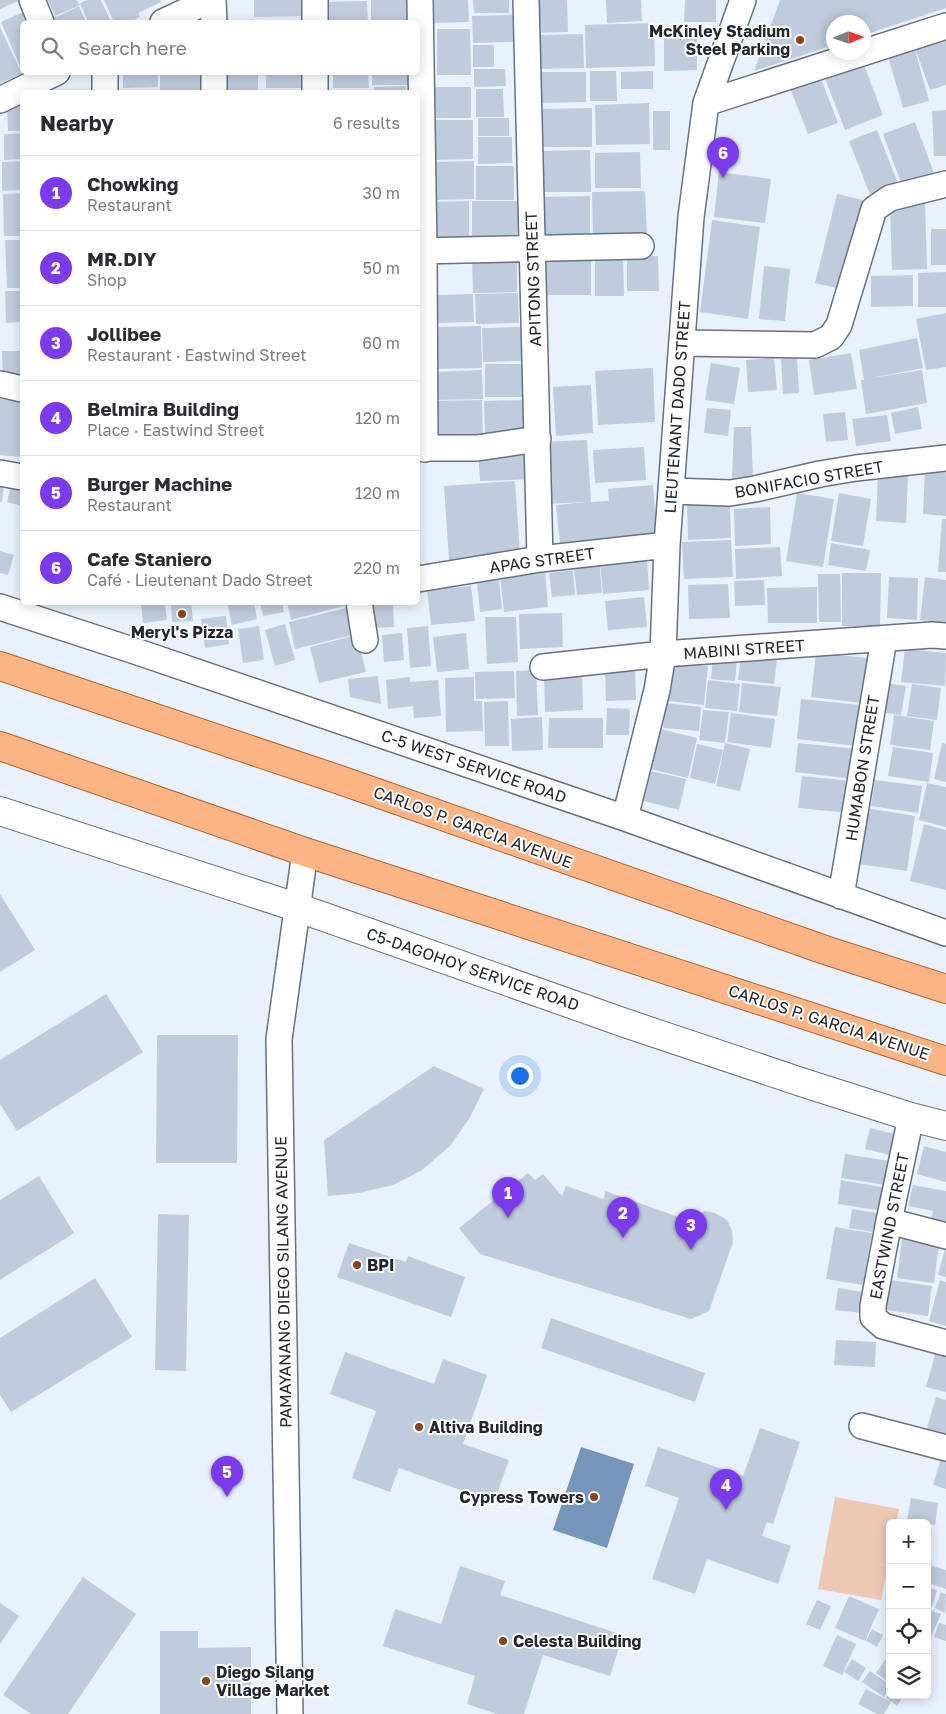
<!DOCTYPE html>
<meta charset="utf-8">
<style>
:root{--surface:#fff;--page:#f7f7f7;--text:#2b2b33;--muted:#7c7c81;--line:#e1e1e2;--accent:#7c3aed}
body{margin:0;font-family:"Golos Text",sans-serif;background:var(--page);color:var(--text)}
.controls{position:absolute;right:15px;bottom:15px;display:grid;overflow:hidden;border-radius:8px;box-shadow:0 2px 12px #0003}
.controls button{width:45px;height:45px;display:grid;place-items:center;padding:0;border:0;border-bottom:1px solid var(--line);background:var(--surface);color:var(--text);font:25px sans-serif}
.compass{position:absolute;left:826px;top:15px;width:45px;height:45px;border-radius:50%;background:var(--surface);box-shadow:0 2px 12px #0003;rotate:88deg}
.you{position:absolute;left:519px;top:1075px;width:18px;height:18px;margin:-12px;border:4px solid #fff;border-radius:50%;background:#1a73e8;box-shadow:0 0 0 8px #1a73e833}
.badge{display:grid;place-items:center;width:32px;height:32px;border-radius:50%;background:var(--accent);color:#fff;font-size:16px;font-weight:700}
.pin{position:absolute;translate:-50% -41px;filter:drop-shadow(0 1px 2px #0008)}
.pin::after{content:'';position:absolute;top:26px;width:18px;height:15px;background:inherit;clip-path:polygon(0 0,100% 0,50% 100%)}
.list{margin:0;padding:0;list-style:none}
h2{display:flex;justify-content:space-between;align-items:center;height:65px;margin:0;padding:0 20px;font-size:21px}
h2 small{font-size:16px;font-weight:400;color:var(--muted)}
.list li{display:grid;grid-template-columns:32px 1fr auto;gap:15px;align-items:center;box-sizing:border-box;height:75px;padding:0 20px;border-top:1px solid var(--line)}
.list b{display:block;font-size:19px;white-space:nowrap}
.list p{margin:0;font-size:16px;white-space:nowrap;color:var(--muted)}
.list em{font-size:16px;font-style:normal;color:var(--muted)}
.icon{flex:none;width:28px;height:28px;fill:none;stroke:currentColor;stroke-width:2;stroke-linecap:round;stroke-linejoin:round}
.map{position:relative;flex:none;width:946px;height:1714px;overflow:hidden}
.search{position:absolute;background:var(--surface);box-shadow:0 2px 12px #0003;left:20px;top:20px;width:400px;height:55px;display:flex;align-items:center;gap:12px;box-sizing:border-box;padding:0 18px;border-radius:8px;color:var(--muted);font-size:19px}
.panel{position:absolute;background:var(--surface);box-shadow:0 2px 12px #0003;left:20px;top:90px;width:400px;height:515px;border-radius:8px}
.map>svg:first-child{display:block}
</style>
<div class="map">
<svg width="946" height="1714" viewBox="0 0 946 1714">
<rect width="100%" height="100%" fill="#e9f2fc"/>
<!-- green -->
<path fill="#edc9b5" d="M835 1497 899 1509 896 1523H890V1556L881 1600 818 1589Z"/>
<!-- water -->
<path fill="#7595bb" d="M581 1447 634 1464 607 1548 553 1530Z"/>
<!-- building -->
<path fill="#bfccdd" d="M0 0H21L0 9Z
M48 0H77L80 5 55 16Z
M88 0H101L111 22H88L80 3Z
M104 0H160L161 2 138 13 140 17 129 22H114Z
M254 0H309V16L254 17Z
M371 0H408V22H371Z
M430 0H468L469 22 431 23Z
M473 0H509V13H474Z
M534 0H567L568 32 534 33Z
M606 0H641L642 21 607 23Z
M685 0H716V22H684Z
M780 0H946V8L864 35V22H834V45L754 71Z
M367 1 368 22H323V2Z
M79 6 86 22H56L54 18Z
M23 12 27 22H22V71L1 22Z
M513 15 514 42 473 43 472 16Z
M654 23 655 66 586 68 585 25Z
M0 27 22 74 0 83Z
M437 29H470L471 75H437Z
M583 34 584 68 538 69 537 35Z
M946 34V85L930 90 914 45Z
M664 38H697V70L664 71Z
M473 45H494V67H473Z
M914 46 929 101 903 108 887 53Z
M861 57 883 115 845 130 822 71Z
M474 69H505L506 86 474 87Z
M590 71H616L617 101H590Z
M653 71V89H621V72Z
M123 72H158V87L123 88Z
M160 72H204V92H160Z
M223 72H258V92H223Z
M266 72H307V88H266Z
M333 72H368L369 88H333Z
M372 72H412L413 85H372Z
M538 72H586V102L539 103Z
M820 76 838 123 808 134 790 88Z
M406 86V92H374V87Z
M434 87H471V118H434Z
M476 89H503L504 117H476Z
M22 102V131H8L7 103Z
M649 103 650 144 596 145 595 105Z
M592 108V147H535V109Z
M946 110V156H934L932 111Z
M653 111H670V150H653Z
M478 118H509V136H478Z
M432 120H473V159L432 160Z
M915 122 935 176 903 188 883 134Z
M877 130 901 191 873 202 849 141Z
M22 133V159L4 160V134Z
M478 137H512V163L478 164Z
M590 150 591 192H543V151Z
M640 152 641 188H595V153Z
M22 161V190L2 191V162Z
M474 161V199L434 200V162Z
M476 166H514V200H476Z
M719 172 771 179 765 223 714 217Z
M645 191 647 237 593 239 592 192Z
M22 193V236H4L3 194Z
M837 194 863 200 841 289 815 283Z
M590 196V237H543L542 197Z
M469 201V240H433V202Z
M472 201H519V242L472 243Z
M925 203 927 269 892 270 890 207Z
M712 220 760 227 748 319 700 312Z
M931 229H946V265H931Z
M5 240H22V288H7Z
M591 254V295H538V255Z
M595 255H623L624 296H595Z
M517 256V292L473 293 472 257Z
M627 256H658L659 291H627Z
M764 266 790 269 785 321 759 319Z
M946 272V307H918V273Z
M913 275V306L871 307V276Z
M5 291H22V322L6 323Z
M518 293 519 323 476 324 475 294Z
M473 294 474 322 437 323V295Z
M946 313V367L926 370 916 319Z
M481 326 482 368 435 369 434 327Z
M521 327 522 361 483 362 482 328Z
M917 338 923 368 871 378 922 370 927 403 866 414 861 380H864L859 350Z
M2 351H22V383H3Z
M851 353 857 389 814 395 809 360Z
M774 358 777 390 748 392 746 360Z
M797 358 799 393 783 394 781 359Z
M711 363 740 368 734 404 705 400Z
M485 364H523L524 397H485Z
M653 368 655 422 598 425 595 371Z
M482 370 483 399 435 400 434 372Z
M591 385 593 433 556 436 553 387Z
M0 399 22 401V457L0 455Z
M482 400 483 439 437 440 436 401Z
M524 400 525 432 485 433 484 401Z
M918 407 922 429 895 434 891 413Z
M707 408 731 410 728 436 704 433Z
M845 412 848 440 826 442 823 414Z
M887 415 891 441 856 446 852 419Z
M734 427H751L753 477 732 478Z
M587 440 591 502 609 501 608 489 653 485 657 535 560 543 556 505 587 502 544 504 541 442Z
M644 447 646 480 595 483 593 450Z
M534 448 535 479 480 481 478 450Z
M925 463 946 465V516L923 514Z
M878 474 908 475 906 523 876 521Z
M515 481 520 555 449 560 444 486Z
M0 485H4L2 502H0Z
M11 485 22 488V506L7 502Z
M797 493 834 499 823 567 786 561Z
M839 493 871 499 863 546 831 541Z
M730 503 731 538 688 540 687 505Z
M770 507 771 544 735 546 734 509Z
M942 519H946V572H938Z
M731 540 733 577 684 579 682 542Z
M831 543 870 550 866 571 828 565Z
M780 547 782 576 736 579 735 549Z
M0 551 14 555 8 575 0 573Z
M647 558 649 590 603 594 600 562Z
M599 559 602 593 577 595 573 561Z
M573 570 575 595 552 597 549 573Z
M545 571 548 607 504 612 500 576Z
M842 573H881L880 627 842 626Z
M818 574H840L841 622H819Z
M889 577 918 578 917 620 887 618Z
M925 577 946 580V623L920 620Z
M499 580 502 609 480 612 477 582Z
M764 580 765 605 735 606 734 581Z
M728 584 730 618 689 619 688 585Z
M471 586 475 621 431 625 427 590Z
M817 587V623H768L767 588Z
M644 597 647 627 608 630 605 601Z
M141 602H165L167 620 143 623Z
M171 602H191L193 621 172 622Z
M227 602H254L257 619 232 625Z
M260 602H282L284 612 263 616Z
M287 602H347L348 605 291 620Z
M393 604 394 627 372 628V605Z
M351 607 357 634 295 649 289 622Z
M562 613 563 647 520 649 519 614Z
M226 616 229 644 205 648 201 619Z
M485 617H516L518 662 487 664Z
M285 624 295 660 275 666 265 630Z
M259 626 264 660 243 663 238 629Z
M428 626 431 666 410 668 407 628Z
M402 633 404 660 384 662 382 635Z
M466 633 469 669 437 672 433 637Z
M357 635 366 672 319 683 310 647Z
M905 649 946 653 945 686 901 682Z
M816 653 868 658 863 703 811 697Z
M741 656 777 660 774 684 738 680Z
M713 657 737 660 735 681 711 679Z
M672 662 708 666 704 705 668 701Z
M635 668 636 700 606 701 605 669Z
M536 670 538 715 517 716 516 671Z
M514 671 515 698 476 699 475 672Z
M582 673 583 710 545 712 544 675Z
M378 676 381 704 350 697 348 679Z
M410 677V682L438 680 441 716 414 718 413 706 388 709 386 680Z
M474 677V701H482L483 731 446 732 445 678Z
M708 680 740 684 737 711 705 708Z
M879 682 906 686 901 715 874 711Z
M742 683 781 687 777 716 739 712Z
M912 684 941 688 937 720 907 716Z
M801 699 860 705 856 746 797 739Z
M508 701 509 746H485L484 702Z
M666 703 701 707 699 731 663 728Z
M607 708 630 709 629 735H606Z
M703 710 729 712 725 743 699 740Z
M731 713 775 719 771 748 727 742Z
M894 715 934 721 930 750 890 745Z
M542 717 543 750 512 751 511 719Z
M549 718H603V748H548Z
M660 729 697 738 688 778 651 769Z
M725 743 750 749 740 791 716 786Z
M798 743 857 749 853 779 795 772Z
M942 743 946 744V782L934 779Z
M697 744 723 750 715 784 690 778Z
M893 747 933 753 929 782 888 776Z
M651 771 686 779 679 810 644 801Z
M802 776 852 781 849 813 798 808Z
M875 780 922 786 918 813 871 806Z
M927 783 946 787V827L919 820Z
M866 808 915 816 907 871 858 864Z
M924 824 946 830V890L910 881Z
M0 894 35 950 0 972Z
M106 994 143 1052 17 1131 0 1104V1060Z
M157 1035H238L237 1163H156Z
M434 1066 484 1089 469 1119 450 1146 422 1170 393 1185 359 1193 328 1196 324 1140Z
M870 1128 899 1135 894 1156 865 1149Z
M924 1146 946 1152V1182L917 1174Z
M845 1154 890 1161 886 1185 841 1178Z
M528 1173 535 1180 543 1174 562 1196 566 1186 604 1199 605 1191 690 1221 695 1216 704 1211 715 1213 727 1220 732 1230 733 1242 709 1311 691 1319 480 1254 459 1228Z
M39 1176 74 1233 0 1280V1200Z
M841 1180 887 1188 883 1211 838 1204Z
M913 1185 946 1191V1227L930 1222 933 1211 908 1206Z
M852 1209 883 1214 880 1233 849 1228Z
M158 1214 189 1215 186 1371 155 1370Z
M835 1227 872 1233 863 1285 826 1279Z
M902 1239 939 1244 934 1283 897 1278Z
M349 1243 406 1262 408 1256 465 1277 451 1317 337 1277Z
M945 1249H946V1277L938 1275Z
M95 1278 132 1337 11 1412 0 1395V1338Z
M890 1280 932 1286 928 1316 886 1310Z
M940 1280 946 1282V1326L929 1321Z
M838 1288 864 1292 862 1313 835 1310Z
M551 1318 705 1373 695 1402 541 1348Z
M836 1340 876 1342 875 1367 834 1365Z
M938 1344 946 1347V1392L926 1387Z
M345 1352 434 1384 443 1359 487 1375 463 1444 509 1460 494 1502 399 1468 390 1492 352 1478 376 1411 330 1394Z
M936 1397 946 1400V1441L925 1435Z
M760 1428 800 1442 773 1524 767 1522 762 1536 791 1546 778 1584 707 1559 695 1594 652 1579 679 1498 645 1486 658 1447 743 1476Z
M942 1454 946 1455V1489L933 1485Z
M911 1498 938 1503 935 1525 927 1524V1523L907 1520Z
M460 1566 505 1581 500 1595 623 1635 610 1676 543 1655 524 1714H497L467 1704 475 1676 383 1646 395 1609 441 1624Z
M932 1566 946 1570V1589L927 1583Z
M83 1577 136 1614 68 1714H31L3 1695Z
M927 1587 937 1590 932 1607 927 1605Z
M941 1592 946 1594 945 1613 935 1608Z
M849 1596 879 1609 865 1641 835 1628Z
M817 1600 831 1606 820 1630 806 1624Z
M0 1603 19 1616 0 1644Z
M927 1609 941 1614 932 1635 927 1633Z
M939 1623 946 1625V1641L934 1637Z
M872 1629 883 1635 877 1647 866 1641Z
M160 1631H198V1648L251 1647V1714H160Z
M837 1635 856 1644 842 1675 823 1666Z
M852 1659 866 1668 858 1681 844 1672Z
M886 1659 890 1661V1683L876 1673Z
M870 1671 890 1685V1688L884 1697 862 1682Z
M866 1689 891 1702 884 1714H877L858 1704Z
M890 1693V1695H904L897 1706 886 1698Z"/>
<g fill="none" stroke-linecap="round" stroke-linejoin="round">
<defs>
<path id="minor" d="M32 0 41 22
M213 0 214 22
M315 0V22
M420 0 424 250 425 449
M526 0 540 559
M163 22 210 0
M105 72V92
M214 72V92
M315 72V92
M0 100 57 72
M706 103 946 26
M418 251 641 246
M682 343 815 345 831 337 839 325 874 209 890 198 946 184
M0 384 22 389
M418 448H477L538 439
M0 473 22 477
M671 491 730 493 755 489 820 474 856 468 946 458
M418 579 540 559 667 545
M359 602 365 640
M0 607 132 650 625 818 946 933
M543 667 663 654 932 635 946 636
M625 818 657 690 663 654 667 545 691 217 706 103 743 0
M841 896 884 639
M911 1117 889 1221 873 1306V1317L883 1326 946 1343
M889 1221 946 1236
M862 1426 946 1448
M290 1714 279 1039 305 852"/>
<path id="secondary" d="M0 811 296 907 625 1023 804 1083 911 1117 946 1126"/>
<path id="primary" d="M0 666 340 780 825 950 946 989
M0 746 305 852 946 1061"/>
</defs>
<!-- minor casing -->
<use href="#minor" stroke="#667281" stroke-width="28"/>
<!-- secondary casing -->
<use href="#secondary" stroke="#667281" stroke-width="30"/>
<!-- primary casing -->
<use href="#primary" stroke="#af6230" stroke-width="30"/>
<!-- minor -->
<use href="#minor" stroke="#fff" stroke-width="25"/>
<!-- secondary -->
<use href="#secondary" stroke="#fff" stroke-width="28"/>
<!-- primary -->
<use href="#primary" stroke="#fdb484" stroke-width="28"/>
</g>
<!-- markers -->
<g fill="#8a461a" stroke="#fff" stroke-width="2">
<circle cx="800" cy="40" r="5"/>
<circle cx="182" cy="614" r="5"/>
<circle cx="357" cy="1265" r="5"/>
<circle cx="419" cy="1427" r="5"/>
<circle cx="594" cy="1497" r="5"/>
<circle cx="503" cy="1641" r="5"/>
<circle cx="206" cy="1681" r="5"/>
</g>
<g text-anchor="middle" stroke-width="4" stroke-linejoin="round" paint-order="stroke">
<!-- poi labels -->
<g font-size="16" font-weight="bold" fill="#22272d" stroke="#fff" text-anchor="start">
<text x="790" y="37" text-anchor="end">McKinley Stadium<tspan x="790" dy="18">Steel Parking</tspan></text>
<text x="182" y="638" text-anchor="middle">Meryl's Pizza</text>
<text x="367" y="1271">BPI</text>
<text x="429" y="1433">Altiva Building</text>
<text x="584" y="1503" text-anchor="end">Cypress Towers</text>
<text x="513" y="1647">Celesta Building</text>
<text x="216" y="1678">Diego Silang<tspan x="216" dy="18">Village Market</tspan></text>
</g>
<!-- street labels -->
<g font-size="16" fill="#22272d" stroke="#fff">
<text transform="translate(533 279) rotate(-92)" y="6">APITONG STREET</text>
<text transform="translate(677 407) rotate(-86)" y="6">LIEUTENANT DADO STREET</text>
<text transform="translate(809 479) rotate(-10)" y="6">BONIFACIO STREET</text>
<text transform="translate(542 560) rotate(-8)" y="6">APAG STREET</text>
<text transform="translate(744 649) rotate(-4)" y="6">MABINI STREET</text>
<text transform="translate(474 766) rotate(19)" y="6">C-5 WEST SERVICE ROAD</text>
<text transform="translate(862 768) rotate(-81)" y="6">HUMABON STREET</text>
<text transform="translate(473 827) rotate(20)" y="6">CARLOS P. GARCIA AVENUE</text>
<text transform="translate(473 969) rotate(19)" y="6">C5-DAGOHOY SERVICE ROAD</text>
<text transform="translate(829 1022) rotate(18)" y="6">CARLOS P. GARCIA AVENUE</text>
<text transform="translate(889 1226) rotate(-79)" y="6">EASTWIND STREET</text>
<text transform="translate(283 1282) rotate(-91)" y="6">PAMAYANANG DIEGO SILANG AVENUE</text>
</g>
</g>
</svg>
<div class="controls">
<button>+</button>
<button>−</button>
<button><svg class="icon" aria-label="locate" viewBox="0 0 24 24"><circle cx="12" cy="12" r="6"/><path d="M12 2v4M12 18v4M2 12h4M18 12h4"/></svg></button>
<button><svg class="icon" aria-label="layers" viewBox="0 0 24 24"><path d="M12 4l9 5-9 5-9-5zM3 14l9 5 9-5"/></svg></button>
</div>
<svg class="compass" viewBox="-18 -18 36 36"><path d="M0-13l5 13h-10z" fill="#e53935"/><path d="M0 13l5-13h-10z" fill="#7c7c81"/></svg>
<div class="you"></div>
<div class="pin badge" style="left:508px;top:1218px">1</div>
<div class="pin badge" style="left:623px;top:1238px">2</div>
<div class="pin badge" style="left:691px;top:1250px">3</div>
<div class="pin badge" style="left:726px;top:1510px">4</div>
<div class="pin badge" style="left:227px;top:1497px">5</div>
<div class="pin badge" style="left:723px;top:178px">6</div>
<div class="search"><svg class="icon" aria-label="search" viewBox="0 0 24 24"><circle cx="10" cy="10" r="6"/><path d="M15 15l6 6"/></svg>Search here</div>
<section class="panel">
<h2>Nearby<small>6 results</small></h2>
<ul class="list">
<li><span class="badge">1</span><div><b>Chowking</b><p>Restaurant</p></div><em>30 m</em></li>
<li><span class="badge">2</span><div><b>MR.DIY</b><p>Shop</p></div><em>50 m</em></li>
<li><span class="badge">3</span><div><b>Jollibee</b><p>Restaurant · Eastwind Street</p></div><em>60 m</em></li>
<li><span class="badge">4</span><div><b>Belmira Building</b><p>Place · Eastwind Street</p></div><em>120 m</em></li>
<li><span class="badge">5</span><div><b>Burger Machine</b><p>Restaurant</p></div><em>120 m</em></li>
<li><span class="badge">6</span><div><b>Cafe Staniero</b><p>Café · Lieutenant Dado Street</p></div><em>220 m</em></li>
</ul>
</section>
</div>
